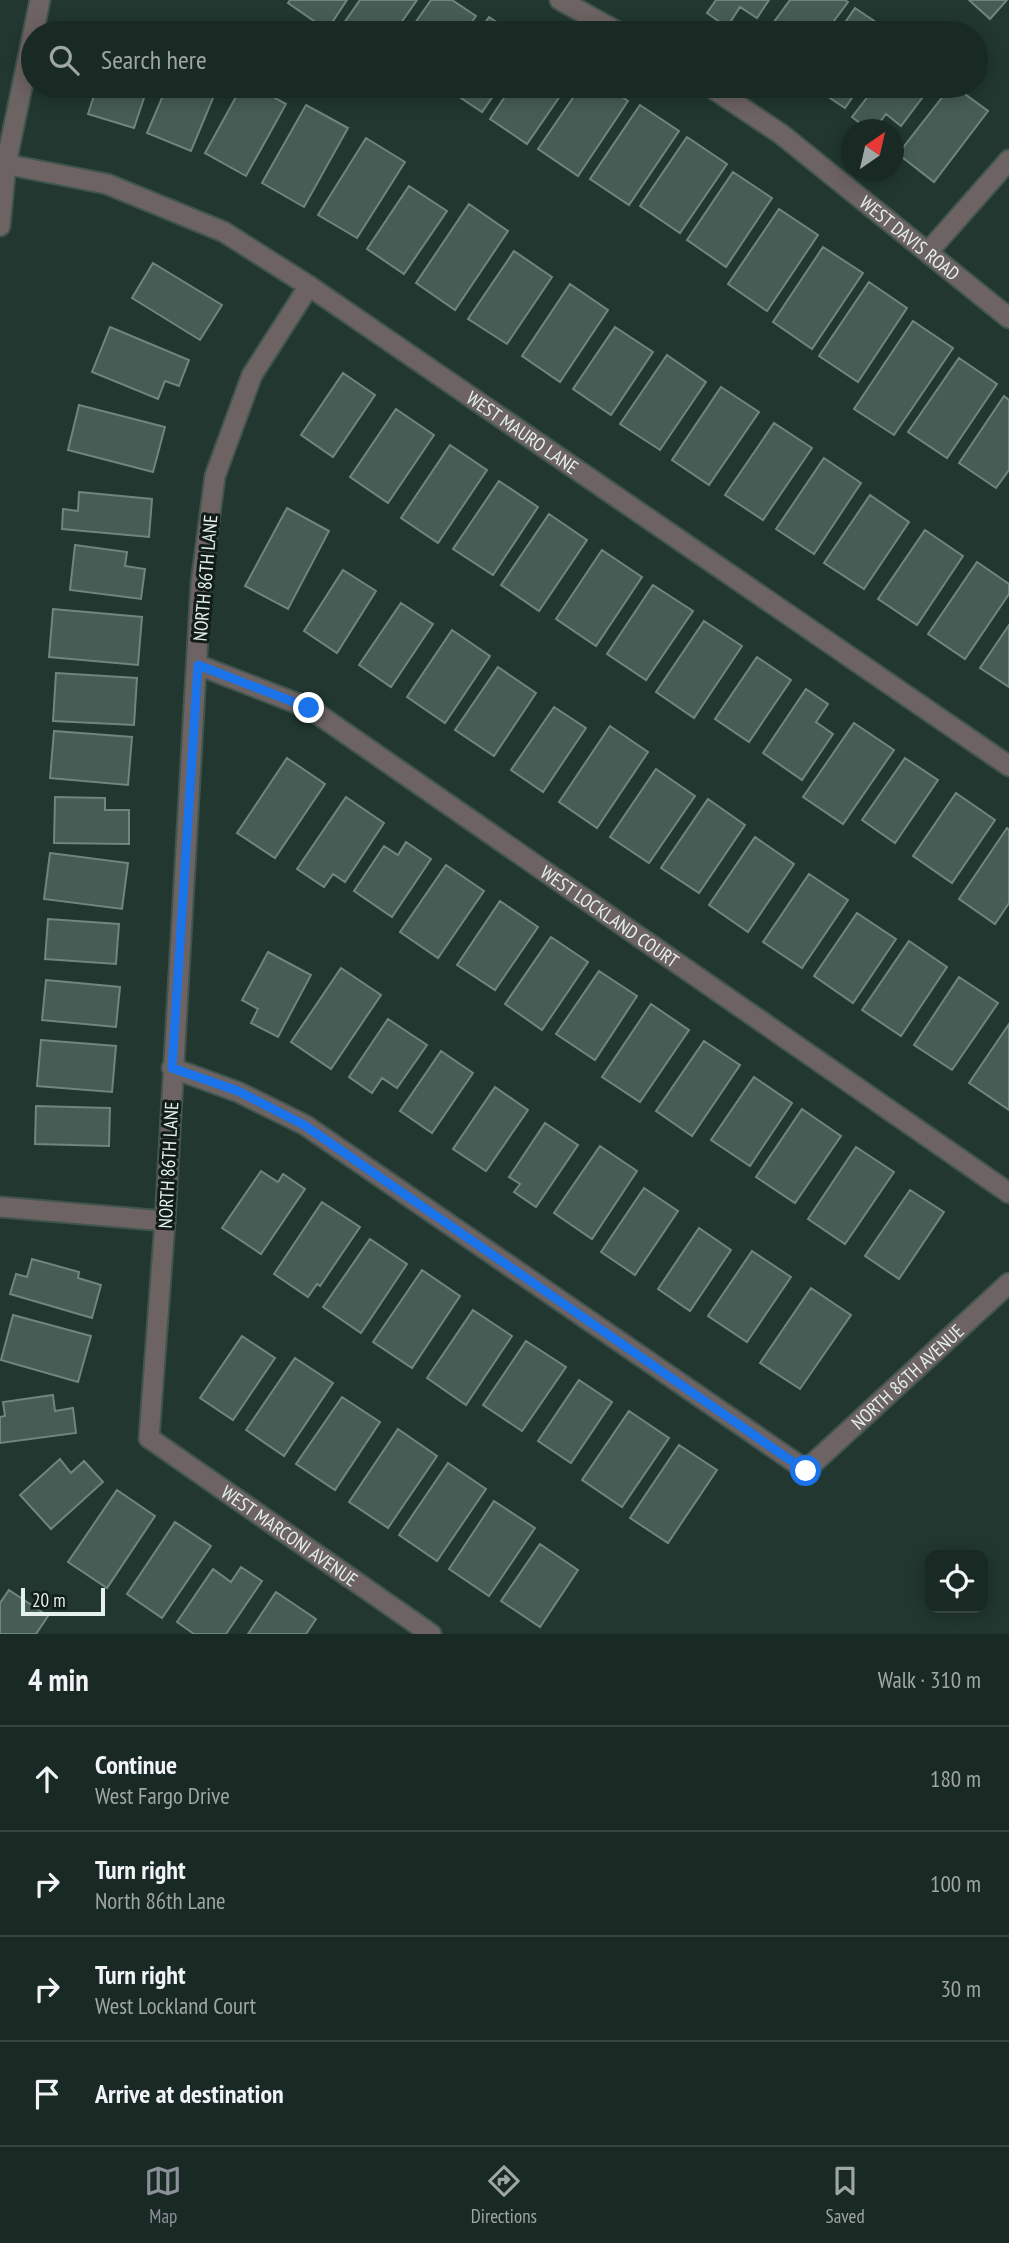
<!DOCTYPE html>
<meta charset="utf-8">
<style>
:root{--surface:#192924;--page:#22312c;--text:#f1f3f6;--muted:#9fa6a6;--line:#374541;--accent:#8c9099}
body{margin:0;font-family:"PT Sans Narrow",sans-serif;background:var(--page);color:var(--text)}
.controls{position:absolute;right:21px;bottom:21px;display:grid;overflow:hidden;border-radius:14px;box-shadow:0 4px 18px #0003}
.controls button{width:63px;height:63px;display:grid;place-items:center;padding:0;border:0;border-bottom:2px solid var(--line);background:var(--surface);color:var(--text);font:35px sans-serif}
.compass{position:absolute;left:841px;top:119px;width:63px;height:63px;border-radius:50%;background:var(--surface);box-shadow:0 4px 18px #0003;rotate:34deg}
.scale{position:absolute;left:21px;bottom:18px;width:84px;box-sizing:border-box;padding-left:7px;border:4px solid #e3f0ec;border-top:0;font-size:19px;line-height:24px;white-space:nowrap;color:#e3f0ec;-webkit-text-stroke:5px #121c19;paint-order:stroke}
.stop{position:absolute;width:21px;height:21px;margin:-16px;border:5px solid #1a73e8;border-radius:50%;background:#fff}
.stop.end{background:#1a73e8;border-color:#fff;box-shadow:0 2px 7px #0008}
.list{margin:0;padding:0;list-style:none}
h2{display:flex;justify-content:space-between;align-items:center;height:91px;margin:0;padding:0 28px;font-size:30px}
h2 small{font-size:23px;font-weight:400;color:var(--muted)}
.list li{display:grid;grid-template-columns:46px 1fr auto;gap:21px;align-items:center;box-sizing:border-box;height:105px;padding:0 28px;border-top:2px solid var(--line)}
.list b{display:block;font-size:26px;white-space:nowrap}
.list p{margin:0;font-size:23px;white-space:nowrap;color:var(--muted)}
.list em{font-size:23px;font-style:normal;color:var(--muted)}
.icon{flex:none;width:38px;height:38px;fill:none;stroke:currentColor;stroke-width:2;stroke-linecap:round;stroke-linejoin:round}
.map{position:relative;flex:none;width:1009px;height:1634px;overflow:hidden}
.search{position:absolute;background:var(--surface);box-shadow:0 4px 18px #0003;left:21px;right:21px;top:21px;height:77px;display:flex;align-items:center;gap:18px;box-sizing:border-box;padding:0 24px;border-radius:38px;color:var(--muted);font-size:26px}
.sheet{height:511px;background:var(--surface)}
nav{display:flex;justify-content:space-around;align-items:center;box-sizing:border-box;height:98px;border-top:2px solid var(--line);background:var(--surface);font-size:19px;color:var(--muted)}
nav a{display:grid;justify-items:center;gap:4px}
nav .on{color:var(--accent)}
.map>svg:first-child{display:block}
</style>
<div class="map">
<svg width="1009" height="1634" viewBox="0 0 1009 1634">
<rect width="100%" height="100%" fill="#213730"/>
<!-- building -->
<path fill="#465d56" stroke="#6e867f" stroke-width="2" d="M290 0H347L327 30 288 3Z
M360 0H417L394 33H337Z
M431 0H452L476 16 464 33H408Z
M716 0H769L757 18 740 7 727 27 707 13Z
M790 0H845L848 2 825 33H766Z
M969 0H1007L990 19Z
M855 8 892 33H838Z
M489 17 513 33H478Z
M97 86H148L134 128 88 114Z
M167 86H218L191 151 147 133Z
M242 86H253L286 104 246 176 205 153Z
M443 86H500L482 112Z
M512 86H567L527 144 490 119Z
M581 86H606L628 101 578 176 538 149Z
M812 86H860L845 108Z
M876 86H931L901 126 886 114 874 130H869L852 117Z
M951 86H954L988 111 934 182 898 154Z
M306 105 348 128 304 207 262 183Z
M640 105 679 131 629 205 590 179Z
M687 137 727 164 680 233 640 206Z
M366 138 405 162 357 238 318 215Z
M733 172 772 198 726 267 687 240Z
M409 186 447 211 404 274 367 249Z
M469 204 508 231 455 310 416 283Z
M779 209 818 235 767 311 728 284Z
M823 247 863 273 812 349 773 322Z
M514 251 552 277 507 344 468 319Z
M153 263 222 305 200 340 132 298Z
M869 282 907 308 858 382 819 356Z
M570 284 608 310 560 382 522 356Z
M913 321 953 348 894 435 854 409Z
M110 327 189 360 179 386 165 381 158 399 92 372Z
M615 327 653 352 611 415 573 389Z
M667 355 706 382 660 450 620 424Z
M959 358 997 384 947 458 908 432Z
M343 373 375 395 333 457 301 435Z
M721 387 759 412 709 485 672 460Z
M1004 396 1009 400V470L996 488 959 463Z
M79 405 165 427 153 472 68 450Z
M396 409 434 435 388 503 350 477Z
M774 423 812 448 763 520 725 495Z
M450 445 487 470 438 543 401 518Z
M824 458 861 483 814 554 776 529Z
M499 481 538 507 493 575 453 549Z
M79 492 152 499 149 537 62 529 63 509 78 511Z
M870 495 909 522 864 589 824 563Z
M287 508 329 531 288 609 245 586Z
M549 514 587 540 539 611 501 585Z
M925 530 963 556 917 625 878 599Z
M75 545 127 552 125 566 145 569 141 599 70 590Z
M602 550 642 577 596 646 556 619Z
M977 562 1009 584V594L965 659 928 634Z
M343 570 376 591 337 653 304 631Z
M653 585 693 611 646 680 607 654Z
M401 603 433 624 391 687 359 665Z
M53 609 142 617 138 665 49 657Z
M704 621 742 646 694 718 656 692Z
M1009 625V687L980 668Z
M452 630 490 656 445 723 407 697Z
M757 657 791 680 749 742 715 719Z
M498 667 536 693 494 756 455 730Z
M56 673 137 678 134 725 53 721Z
M806 689 828 704 816 722 833 734 802 780 763 753Z
M554 707 586 728 543 792 511 770Z
M854 723 894 750 843 824 803 797Z
M610 726 648 752 597 828 559 802Z
M54 731 132 737 128 785 50 778Z
M287 758 325 784 275 858 237 833Z
M905 758 938 780 895 843 862 820Z
M656 769 695 796 649 863 610 837Z
M956 793 995 820 952 883 913 856Z
M55 797 105 798V810H129V844L54 843Z
M346 797 384 823 345 882 333 874 324 887 297 869Z
M708 799 745 825 699 893 661 868Z
M1007 828 1009 830V903L995 924 959 899Z
M755 837 794 864 748 932 709 905Z
M406 842 431 859 392 917 354 891 384 846 398 855Z
M50 853 128 863 122 909 44 899Z
M446 865 484 891 438 958 400 932Z
M809 874 848 900 802 968 763 942Z
M500 901 538 927 495 990 457 965Z
M857 913 896 939 853 1003 814 976Z
M48 919 119 924 116 964 45 959Z
M551 937 588 962 542 1030 505 1004Z
M909 941 947 967 901 1036 862 1010Z
M268 952 311 975 278 1037 251 1023 258 1009 242 1000Z
M341 968 381 995 331 1069 291 1042Z
M599 971 637 996 595 1060 556 1034Z
M959 977 998 1003 952 1070 914 1045Z
M46 980 120 987 116 1027 42 1020Z
M651 1004 689 1030 640 1102 602 1077Z
M388 1019 427 1045 397 1088 382 1078 372 1093 349 1077Z
M1009 1024V1110L969 1083Z
M41 1040 116 1046 112 1092 37 1086Z
M704 1041 740 1065 692 1136 656 1111Z
M441 1051 473 1073 432 1133 400 1111Z
M754 1077 792 1103 750 1166 711 1140Z
M495 1087 528 1110 486 1171 453 1149Z
M36 1106 110 1108 109 1146 35 1144Z
M802 1109 841 1136 795 1203 756 1177Z
M545 1123 578 1145 536 1207 514 1192 520 1184 509 1177Z
M600 1146 637 1171 592 1239 554 1213Z
M856 1147 894 1172 845 1244 808 1219Z
M261 1171 278 1182 283 1174 305 1189 261 1254 222 1228Z
M644 1188 678 1211 635 1275 601 1252Z
M910 1190 944 1212 899 1279 865 1256Z
M322 1202 360 1227 320 1286 317 1284 308 1297 274 1274Z
M699 1228 731 1250 690 1311 658 1289Z
M370 1239 407 1264 361 1333 323 1307Z
M752 1251 791 1277 747 1342 708 1316Z
M32 1259 79 1272 78 1278 101 1285 92 1318 10 1294 16 1274 27 1277Z
M422 1270 460 1296 412 1368 373 1342Z
M811 1288 851 1315 800 1389 760 1363Z
M473 1310 512 1336 466 1405 427 1378Z
M13 1315 91 1336 78 1382 1 1360Z
M242 1336 275 1358 233 1420 200 1398Z
M526 1341 566 1367 522 1431 483 1405Z
M295 1358 333 1383 284 1456 246 1430Z
M579 1380 612 1402 571 1463 538 1441Z
M53 1395 55 1411 73 1408 76 1433 0 1443V1417L5 1416 3 1402Z
M342 1397 380 1422 335 1490 296 1464Z
M629 1411 669 1438 622 1507 582 1480Z
M398 1429 437 1456 388 1528 349 1502Z
M679 1445 717 1470 668 1543 630 1518Z
M60 1459 71 1473 84 1461 103 1482 51 1529 20 1495Z
M448 1463 486 1489 437 1561 399 1535Z
M117 1490 155 1516 107 1588 68 1562Z
M494 1501 535 1528 489 1596 449 1569Z
M175 1522 211 1546 162 1618 127 1594Z
M540 1544 578 1570 540 1627 501 1601Z
M241 1567 262 1581 226 1634H194L177 1622 213 1569 231 1582Z
M9 1590 48 1616 36 1634H0V1603Z
M276 1592 316 1619 306 1634H248Z"/>
<g fill="none" stroke-linecap="round" stroke-linejoin="round">
<defs>
<g id="minor">
<path d="M560 0 620 33"/>
<path id="s1" d="M709 86 781 134 1009 318"/>
<path id="s2" d="M0 163 107 184 224 232 309 286 1009 766"/>
<path d="M0 226 6 164 40 0"/>
<path d="M928 252 1009 160"/>
<path id="s3" d="M309 286 252 375 215 476 201 583 165 1221 149 1438 431 1634"/>
<path id="s4" d="M198 665 309 708 1009 1193"/>
<path id="s5" d="M172 1068 238 1092 305 1125 806 1470 1009 1283"/>
<path d="M0 1207 165 1221"/>
</g>
</defs>
<!-- minor casing -->
<use href="#minor" stroke="#40554e" stroke-width="23"/>
<!-- minor -->
<use href="#minor" stroke="#6d6362" stroke-width="19"/>
</g>
<g fill="none" stroke-linecap="round" stroke-linejoin="round">
<!-- route -->
<path stroke="#1a73e8" stroke-width="9" d="M309 708 198 665 172 1068 238 1091 304 1125 806 1471"/>
</g>
<g text-anchor="middle" stroke-width="6" stroke-linejoin="round" paint-order="stroke">
<!-- street labels -->
<g font-size="19" fill="#e3f0ec" stroke="#121c19">
<text dy="7" stroke="none"><textPath href="#s1" startOffset="252">WEST DAVIS ROAD</textPath></text>
<text dy="7" stroke="none"><textPath href="#s2" startOffset="595">WEST MAURO LANE</textPath></text>
<text transform="translate(205 578) rotate(-85)" y="7">NORTH 86TH LANE</text>
<text dy="7" stroke="none"><textPath href="#s4" startOffset="485">WEST LOCKLAND COURT</textPath></text>
<text transform="translate(168 1165) rotate(-87)" y="7">NORTH 86TH LANE</text>
<text dy="7" stroke="none"><textPath href="#s5" startOffset="891">NORTH 86TH AVENUE</textPath></text>
<text dy="7" stroke="none"><textPath href="#s3" startOffset="1349">WEST MARCONI AVENUE</textPath></text>
</g>
</g>
</svg>
<div class="controls">
<button><svg class="icon" aria-label="locate" viewBox="0 0 24 24"><circle cx="12" cy="12" r="6"/><path d="M12 2v4M12 18v4M2 12h4M18 12h4"/></svg></button>
</div>
<svg class="compass" viewBox="-18 -18 36 36"><path d="M0-13l5 13h-10z" fill="#e53935"/><path d="M0 13l5-13h-10z" fill="#9fa6a6"/></svg>
<div class="scale">20 m</div>
<div class="stop" style="left:806px;top:1471px"></div>
<div class="stop end" style="left:309px;top:708px"></div>
<div class="search"><svg class="icon" aria-label="search" viewBox="0 0 24 24"><circle cx="10" cy="10" r="6"/><path d="M15 15l6 6"/></svg>Search here</div>
</div>
<section class="sheet">
<h2>4 min<small>Walk · 310 m</small></h2>
<ul class="list">
<li><svg class="icon" aria-label="ahead" viewBox="0 0 24 24"><path d="M12 20V5M6 11l6-6 6 6"/></svg><div><b>Continue</b><p>West Fargo Drive</p></div><em>180 m</em></li>
<li><svg class="icon" aria-label="right" viewBox="0 0 24 24"><path d="M7 20v-9h11M14 6l5 5-5 5"/></svg><div><b>Turn right</b><p>North 86th Lane</p></div><em>100 m</em></li>
<li><svg class="icon" aria-label="right" viewBox="0 0 24 24"><path d="M7 20v-9h11M14 6l5 5-5 5"/></svg><div><b>Turn right</b><p>West Lockland Court</p></div><em>30 m</em></li>
<li><svg class="icon" aria-label="arrive" viewBox="0 0 24 24"><path d="M6 21V4h12l-3 4 3 4H6"/></svg><div><b>Arrive at destination</b></div></li>
</ul>
</section>
<nav>
<a class="on"><svg class="icon" aria-label="map" viewBox="0 0 24 24"><path d="M3 6l6-2 6 2 6-2v14l-6 2-6-2-6 2zM9 4v14M15 6v14"/></svg>Map</a>
<a><svg class="icon" aria-label="directions" viewBox="0 0 24 24"><path d="M12 3l9 9-9 9-9-9zM9 14v-3h6M13 9l2 2-2 2"/></svg>Directions</a>
<a><svg class="icon" aria-label="saved" viewBox="0 0 24 24"><path d="M7 4h10v16l-5-4-5 4z"/></svg>Saved</a>
</nav>
